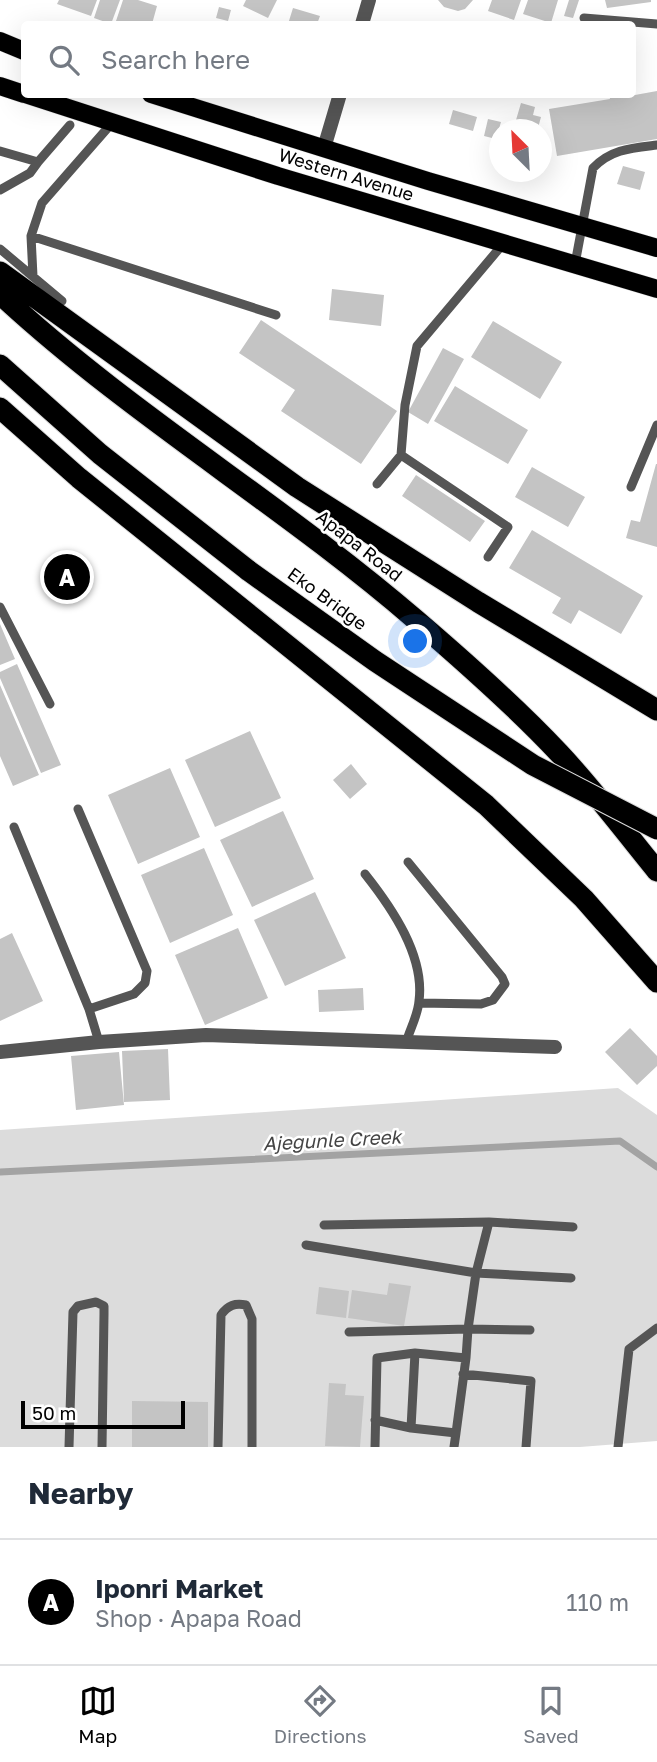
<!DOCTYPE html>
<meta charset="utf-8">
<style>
:root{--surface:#fff;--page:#f6f6f7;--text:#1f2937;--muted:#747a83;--line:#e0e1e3;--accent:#000}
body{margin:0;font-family:"Golos Text",sans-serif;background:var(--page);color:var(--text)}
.compass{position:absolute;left:489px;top:119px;width:63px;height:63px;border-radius:50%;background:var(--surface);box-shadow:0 7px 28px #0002;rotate:336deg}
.scale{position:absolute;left:21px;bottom:18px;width:164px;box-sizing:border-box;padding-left:7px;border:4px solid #000;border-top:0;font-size:19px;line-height:24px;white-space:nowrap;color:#000;-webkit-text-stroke:5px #fff;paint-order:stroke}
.you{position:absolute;left:416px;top:642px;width:24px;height:24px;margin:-18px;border:5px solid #fff;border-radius:50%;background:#1a73e8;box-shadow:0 0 0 10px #1a73e833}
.badge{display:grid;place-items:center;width:46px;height:46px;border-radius:50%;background:var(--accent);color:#fff;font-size:23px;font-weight:700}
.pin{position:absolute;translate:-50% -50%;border:4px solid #fff;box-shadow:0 2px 7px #0006}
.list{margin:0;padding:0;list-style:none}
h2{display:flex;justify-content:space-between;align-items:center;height:91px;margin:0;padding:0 28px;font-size:30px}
h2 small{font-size:23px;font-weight:400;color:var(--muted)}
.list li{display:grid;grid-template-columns:46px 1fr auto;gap:21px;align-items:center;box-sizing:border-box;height:126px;padding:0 28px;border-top:2px solid var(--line)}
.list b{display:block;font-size:26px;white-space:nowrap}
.list p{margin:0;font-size:23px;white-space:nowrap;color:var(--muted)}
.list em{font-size:23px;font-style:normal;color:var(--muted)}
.icon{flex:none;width:38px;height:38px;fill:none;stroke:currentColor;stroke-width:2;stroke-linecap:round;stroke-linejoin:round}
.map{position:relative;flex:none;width:657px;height:1447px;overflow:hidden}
.search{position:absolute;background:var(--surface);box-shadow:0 7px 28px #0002;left:21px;right:21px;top:21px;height:77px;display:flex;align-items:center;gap:18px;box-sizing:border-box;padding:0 24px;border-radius:7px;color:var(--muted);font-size:26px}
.sheet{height:217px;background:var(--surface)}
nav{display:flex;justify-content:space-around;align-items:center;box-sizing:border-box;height:98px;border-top:2px solid var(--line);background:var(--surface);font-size:19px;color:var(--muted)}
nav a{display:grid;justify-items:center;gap:4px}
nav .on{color:var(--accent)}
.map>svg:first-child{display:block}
</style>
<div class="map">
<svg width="657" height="1447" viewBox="0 0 657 1447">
<rect width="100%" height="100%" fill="#fff"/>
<!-- green -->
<path fill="#dcdcdc" d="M618 1088 657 1115V1441L580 1447H0V1130Z"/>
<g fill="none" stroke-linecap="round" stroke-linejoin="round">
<!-- stream -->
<path stroke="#a3a3a3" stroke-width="7" d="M0 1172 620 1141 657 1167"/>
</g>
<!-- building -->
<path fill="#c4c4c4" d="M59 0H97L91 16 57 4Z
M100 0H120L111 24 94 18Z
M123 0H138L157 6 152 24H115Z
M246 0H277L268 18 243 6Z
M438 0H473L465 9 458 11 444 7Z
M492 0H521L514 20 488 11Z
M528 0H558L551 23 523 14Z
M569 0H579L573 18 564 16Z
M605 0H651V2L607 8Z
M219 7 231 10 228 21 216 18Z
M293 8 320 16 317 24H288Z
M657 91V139L557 156 549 109 610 99 609 94 635 95Z
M521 103 535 107 533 115 541 117 538 128 516 120Z
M453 110 477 117 473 131 449 124Z
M488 119 501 122 496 139 484 136Z
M623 166 645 172 640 190 617 184Z
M332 289 384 295 381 326 329 320Z
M261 320 397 411 361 464 281 411 295 390 239 353Z
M493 321 562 362 540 399 471 357Z
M443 348 464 359 428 424 408 412Z
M455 386 528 430 508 464 434 421Z
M656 464H657V547L626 538 631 520 640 522Z
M532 467 585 497 568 527 515 497Z
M416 475 485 521 470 542 402 496Z
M532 530 643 596 621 634 579 610 571 624 552 613 561 598 509 568Z
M0 624 15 659 0 665Z
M17 664 61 765 41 773 0 678V672Z
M0 685 39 775 13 786 0 756Z
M250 731 281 798 215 827 185 760Z
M351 764 367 784 350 799 333 780Z
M170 768 200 837 138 864 108 795Z
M283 811 314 879 252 907 220 840Z
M204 848 233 915 170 943 141 875Z
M315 892 346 958 285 986 254 920Z
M238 928 268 998 205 1025 175 955Z
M12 933 43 1001 0 1021V939Z
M363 988 364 1010 319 1012 318 990Z
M630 1028 657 1056V1066L637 1085 605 1052Z
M168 1049 170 1100 124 1102 122 1051Z
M119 1052 124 1105 76 1110 71 1056Z
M389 1283 411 1286 404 1326 348 1318 352 1290 387 1295Z
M319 1287 349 1291 346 1318 316 1314Z
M329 1383 346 1384 345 1395 364 1396 360 1447 325 1446Z
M132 1401 208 1402V1447H132Z"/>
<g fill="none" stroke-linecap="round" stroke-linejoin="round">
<defs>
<path id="primary" d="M0 41 24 51
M0 86 24 94
M25 94 278 176 657 289
M151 94 428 181 657 248"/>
<path id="highway" d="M0 272 297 487 478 602 657 710
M0 294C129 414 283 505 416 620 465 662 515 706 559 753 594 790 625 832 657 871
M0 365 100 454 249 571
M0 408 79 478 486 805 584 899 657 982"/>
</defs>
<!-- primary casing -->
<use href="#primary" stroke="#dbdbdb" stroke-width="19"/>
<!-- highway casing -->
<use href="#highway" stroke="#dbdbdb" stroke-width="23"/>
<!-- lane -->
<path stroke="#555" stroke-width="9" d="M584 18 657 24
M0 151 38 162 70 125
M0 190 30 173 38 162
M31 236 276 315
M0 249 62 301
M575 264 593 168C611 149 632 148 657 145
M33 276 31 236 42 203 112 123
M377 484 401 455
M631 487 657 425
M488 557 508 527 401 455 405 405 417 346 503 244
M0 607 50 704
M78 809 147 971 145 983 134 994 89 1009
M14 827 89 1009 99 1042
M408 862 502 977 505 984 493 1000 481 1004 419 1003
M365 874C392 908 425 956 419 1001 418 1015 410 1029 406 1043
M489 1222 573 1227
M306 1245 476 1273 489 1222 324 1225
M530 1330 468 1329 476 1273 571 1278
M349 1332 468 1329 466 1358 415 1353 377 1358 375 1447
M415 1353 411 1428 456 1433 454 1447
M463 1374 531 1381 526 1447
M375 1420 411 1428
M456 1433 466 1358
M69 1447 73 1312 78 1306 96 1302 104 1306V1314L102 1447
M218 1447 221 1315C228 1305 235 1303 246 1305L252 1319V1447
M618 1447 629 1349 657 1328"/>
<!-- street -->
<path stroke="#555" stroke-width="14" d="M362 24 369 0
M324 148 340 94
M0 1052 99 1042 206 1035 555 1047"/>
<!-- primary -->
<use href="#primary" stroke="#000" stroke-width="18"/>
<!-- highway -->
<use href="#highway" stroke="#000" stroke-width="21"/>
<defs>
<path id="highway-bridge" d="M249 571 375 661 533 765 657 829"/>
</defs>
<!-- highway-bridge casing -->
<use href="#highway-bridge" stroke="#dbdbdb" stroke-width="23" stroke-linecap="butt"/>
<!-- highway-bridge -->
<use href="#highway-bridge" stroke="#000" stroke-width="21"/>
</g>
<g text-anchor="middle" stroke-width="5" stroke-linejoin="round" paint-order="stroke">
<!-- street labels -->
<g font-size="18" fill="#000" stroke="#fff">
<text transform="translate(346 175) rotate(17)" y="6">Western Avenue</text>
<text transform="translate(359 546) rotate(38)" y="6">Apapa Road</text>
<text transform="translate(327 599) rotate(36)" y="6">Eko Bridge</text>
</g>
<!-- water labels -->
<g font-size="19" font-style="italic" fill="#444" stroke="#fff">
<text transform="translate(332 1140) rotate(-3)" y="7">Ajegunle Creek</text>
</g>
</g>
</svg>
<svg class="compass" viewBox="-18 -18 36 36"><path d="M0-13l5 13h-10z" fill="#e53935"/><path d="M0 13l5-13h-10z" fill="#747a83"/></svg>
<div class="scale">50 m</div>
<div class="you"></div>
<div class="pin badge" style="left:67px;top:577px">A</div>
<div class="search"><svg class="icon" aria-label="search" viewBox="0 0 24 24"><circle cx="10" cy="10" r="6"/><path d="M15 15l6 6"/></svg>Search here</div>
</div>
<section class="sheet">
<h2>Nearby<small></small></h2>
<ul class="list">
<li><span class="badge">A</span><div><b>Iponri Market</b><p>Shop · Apapa Road</p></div><em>110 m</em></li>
</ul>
</section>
<nav>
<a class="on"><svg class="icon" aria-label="map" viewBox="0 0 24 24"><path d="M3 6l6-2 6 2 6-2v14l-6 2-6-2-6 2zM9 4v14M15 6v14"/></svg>Map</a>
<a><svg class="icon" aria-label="directions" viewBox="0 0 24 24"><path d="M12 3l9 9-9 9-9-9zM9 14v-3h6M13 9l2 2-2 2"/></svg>Directions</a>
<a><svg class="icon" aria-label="saved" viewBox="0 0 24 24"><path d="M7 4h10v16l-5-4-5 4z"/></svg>Saved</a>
</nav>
